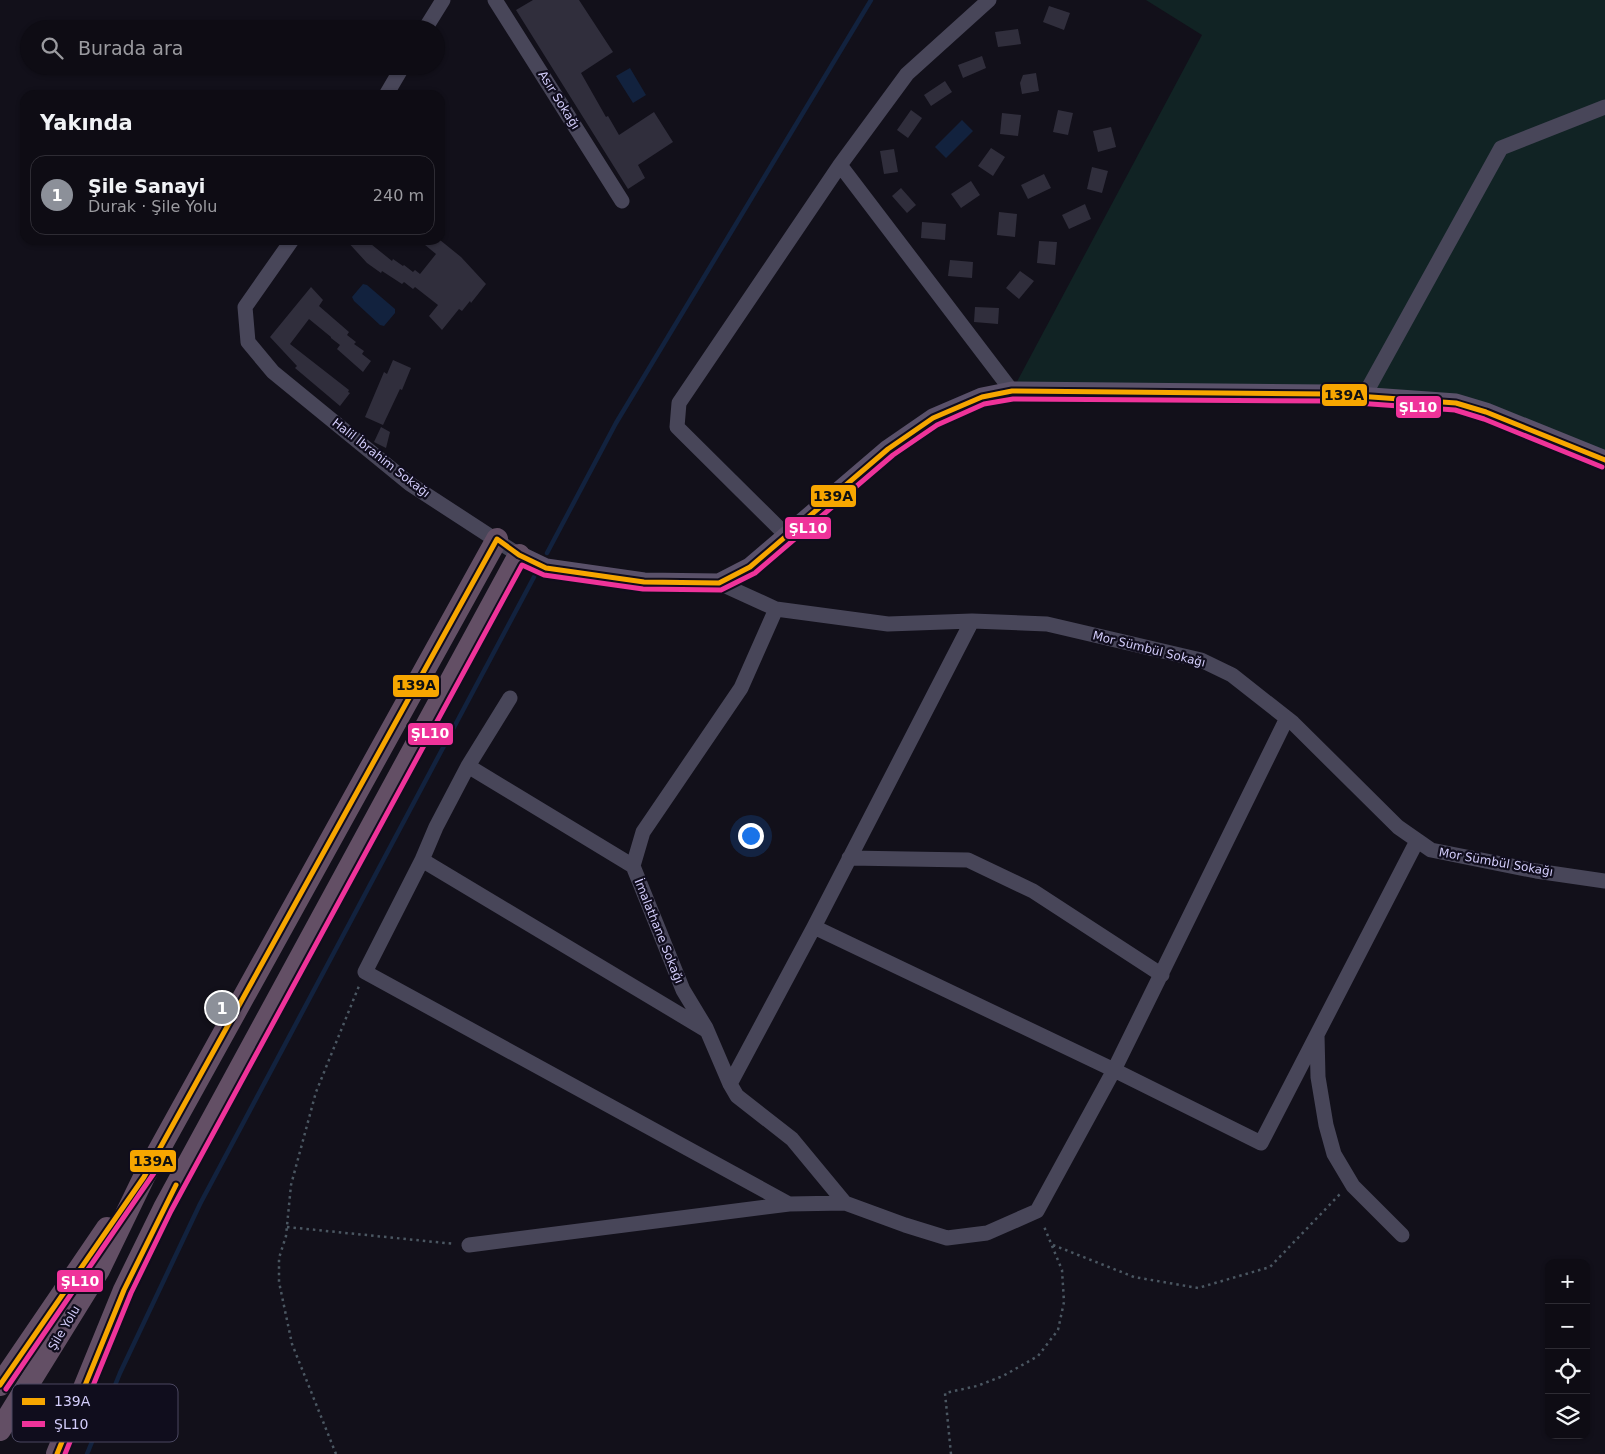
<!DOCTYPE html>
<html lang="tr">
<meta charset="utf-8">
<style>
:root{--surface:#0e0c14;--page:#1c1a22;--text:#f1f3f6;--muted:#9b9ba0;--line:#2e2c34;--accent:#8c9099}
body{margin:0;font-family:"DejaVu Sans",sans-serif;background:var(--page);color:var(--text)}
.controls{position:absolute;right:15px;bottom:15px;display:grid;overflow:hidden;border-radius:10px;box-shadow:0 1px 4px #0004}
.controls button{width:45px;height:45px;display:grid;place-items:center;padding:0;border:0;border-bottom:1px solid var(--line);background:var(--surface);color:var(--text);font:25px sans-serif}
.you{position:absolute;left:750px;top:835px;width:18px;height:18px;margin:-12px;border:4px solid #fff;border-radius:50%;background:#1a73e8;box-shadow:0 0 0 8px #1a73e833}
.badge{display:grid;place-items:center;width:32px;height:32px;border-radius:50%;background:var(--accent);color:#fff;font-size:16px;font-weight:700}
.pin{position:absolute;translate:-50% -50%;border:2px solid #fff;box-shadow:0 1px 5px #0006}
.list{margin:0;padding:0;list-style:none}
h2{display:flex;justify-content:space-between;align-items:center;height:65px;margin:0;padding:0 20px;font-size:21px}
h2 small{font-size:16px;font-weight:400;color:var(--muted)}
.list li{display:grid;grid-template-columns:32px 1fr auto;gap:15px;align-items:center;box-sizing:border-box;height:80px;margin:0 10px 10px;padding:0 10px;border:1px solid var(--line);border-radius:15px}
.list b{display:block;font-size:19px;white-space:nowrap}
.list p{margin:0;font-size:16px;white-space:nowrap;color:var(--muted)}
.list em{font-size:16px;font-style:normal;color:var(--muted)}
.icon{flex:none;width:28px;height:28px;fill:none;stroke:currentColor;stroke-width:2;stroke-linecap:round;stroke-linejoin:round}
.map{position:relative;flex:none;width:1605px;height:1454px;overflow:hidden}
.search{position:absolute;background:var(--surface);box-shadow:0 1px 4px #0004;left:20px;top:20px;width:425px;height:55px;display:flex;align-items:center;gap:12px;box-sizing:border-box;padding:0 18px;border-radius:28px;color:var(--muted);font-size:19px}
.panel{position:absolute;background:var(--surface);box-shadow:0 1px 4px #0004;left:20px;top:90px;width:425px;height:155px;border-radius:15px}
.map>svg:first-child{display:block}
</style>
<div class="map">
<svg width="1605" height="1454" viewBox="0 0 1605 1454">
<rect width="100%" height="100%" fill="#12101a"/>
<!-- green -->
<path fill="#112324" d="M1146 0H1605V460L1455 403 1012 391 1202 35Z"/>
<!-- water -->
<path fill="#12223e" d="M630 68 646 95 633 103 616 76Z
M962 120 973 131 946 158 935 147Z
M363 284 367 285 395 309V313L384 326 380 325 354 301 352 297Z"/>
<g fill="none" stroke-linecap="round" stroke-linejoin="round">
<!-- stream -->
<path stroke="#12223e" stroke-width="4.5" d="M547 553 616 423 871 0
M87 1454 120 1373 200 1204 534 577"/>
</g>
<!-- building -->
<path fill="#302e3c" d="M533 0H579L613 52 581 73 606 117 608 116 619 135 654 112 673 142 638 165 645 178 628 189 516 10Z
M1049 6 1070 13 1064 30 1043 22Z
M1018 29 1021 44 998 47 995 32Z
M982 56 986 68 963 78 958 65Z
M1036 73 1039 91 1022 94 1020 83 1023 75Z
M945 81 952 92 931 106 924 95Z
M911 110 922 118 908 138 897 130Z
M1058 110 1073 113 1068 135 1053 132Z
M1002 113 1021 115 1018 136 1000 134Z
M1111 127 1116 147 1098 152 1093 131Z
M991 148 1005 157 993 176 978 166Z
M894 149 898 172 884 174 880 151Z
M1092 167 1108 171 1102 193 1087 189Z
M1044 174 1051 188 1028 199 1021 185Z
M971 181 980 195 961 208 951 194Z
M901 188 916 205 907 213 892 196Z
M1085 204 1091 219 1069 229 1062 215Z
M999 212 1017 214 1015 237 997 235Z
M922 222 946 224 945 240 921 238Z
M346 240H366L392 261 393 259 403 266 404 265 413 272 415 270 420 274 436 254 419 240H440L461 257 486 284 471 303 470 301 462 311 459 309 442 330 429 316 438 305 415 287 413 289 404 282 402 284 382 271 381 273 367 263Z
M1039 241 1057 242 1055 265 1037 263Z
M950 260 973 262 972 278 948 276Z
M1020 271 1034 281 1019 299 1006 288Z
M311 287 323 300 319 306 349 332 347 335 356 342 354 344 364 351 362 354 371 361 363 372 337 349 340 345 331 338V337L309 319 290 344 349 390 348 392 350 393 340 406 295 368 297 366 270 337Z
M975 307 999 308 998 324 974 322Z
M393 360 411 368 402 390 400 389 383 425 365 417 384 372 387 374Z
M381 427 390 432 386 448 374 442Z"/>
<g fill="none" stroke-linecap="round" stroke-linejoin="round">
<!-- path -->
<path stroke="#4b5762" stroke-width="2.5" stroke-dasharray="2.5 4" stroke-linecap="butt" d="M287 1227 455 1244
M1053 1245 1134 1277 1198 1288 1270 1267 1340 1194
M336 1454 292 1344 279 1282V1258L286 1236 291 1185 316 1092 359 986
M951 1454 945 1393 977 1386 1003 1376 1038 1356 1058 1330 1064 1302 1062 1270 1043 1224"/>
<!-- minor -->
<path stroke="#484659" stroke-width="15" d="M495 0 622 201
M425 29 443 0
M386 95 403 66
M840 165 1012 391
M292 240 245 307 248 342 273 372 410 484 519 555
M1364 396 1501 148 1605 107
M786 535 677 427 679 403 840 165 907 74 989 0
M719 583 776 609 888 624 972 621 1047 624 1201 660 1232 675 1293 723 1398 827 1431 850 1536 871 1605 881
M776 609 741 688 643 832 633 866 683 990 706 1028 730 1084 737 1096 792 1139 845 1203
M510 698 468 766 436 827 422 860 365 972 789 1204 845 1203 905 1225 947 1238 987 1233 1037 1211 1114 1070 1287 718
M468 766 633 866
M849 858 968 860 1033 891 1162 975
M422 860 706 1030
M814 927 1114 1070 1261 1143 1417 841
M1317 1035 1318 1077 1326 1125 1334 1154 1353 1186 1402 1235
M730 1084 814 927 972 621
M469 1245 789 1204"/>
<!-- major -->
<path stroke="#5a516a" stroke-width="19" d="M519 555 546 568 644 582 719 583 750 567 888 449 933 418 982 397 1012 391 1329 394 1456 403 1486 412 1605 460"/>
<!-- highway -->
<path stroke="#634f65" stroke-width="22" d="M0 1385 107 1228
M0 1430 99 1270 144 1177 497 539
M57 1454 124 1290 164 1208 519 555"/>
<defs>
<path id="bus-1" d="M0 1385 144 1177 497 539 519 555 546 568 644 582 719 583 750 567 888 449 933 418 982 397 1012 391 1329 394 1456 403 1486 412 1605 460
M57 1454 124 1290 176 1185"/>
<path id="bus-2" d="M6 1389 154 1173
M65 1454 131 1293 171 1211 522 565 544 575 643 589 721 590 755 573 893 455 937 425 984 404 1013 399 1329 401 1455 410 1484 419 1602 467"/>
</defs>
<!-- bus-1 casing -->
<use href="#bus-1" stroke="#100d1d" stroke-width="9"/>
<!-- bus-2 casing -->
<use href="#bus-2" stroke="#100d1d" stroke-width="9"/>
<!-- bus-1 -->
<use href="#bus-1" stroke="#f7a600" stroke-width="5"/>
<!-- bus-2 -->
<use href="#bus-2" stroke="#ef339a" stroke-width="5"/>
</g>
<g text-anchor="middle" stroke-width="4.5" stroke-linejoin="round" paint-order="stroke">
<!-- street labels -->
<g font-size="12" fill="#d3cdfb" stroke="#100d1d">
<text transform="translate(559 100) rotate(58)" y="4">Asır Sokağı</text>
<text transform="translate(381 458) rotate(38)" y="4">Halil İbrahim Sokağı</text>
<text transform="translate(1149 649) rotate(14)" y="4">Mor Sümbül Sokağı</text>
<text transform="translate(1496 862) rotate(10)" y="4">Mor Sümbül Sokağı</text>
<text transform="translate(659 931) rotate(68)" y="4">İmalathane Sokağı</text>
<text transform="translate(64 1328) rotate(-59)" y="4">Şile Yolu</text>
</g>
</g>
<!-- legend -->
<rect x="12" y="1384" width="166" height="58" rx="8" fill="#100d1d" stroke="#4a4760" stroke-width="1"/>
<rect x="22" y="1398" width="23" height="7" fill="#f7a600"/>
<rect x="22" y="1421" width="23" height="6" fill="#ef339a"/>
<g font-size="14" fill="#d3cdfb">
<text x="54" y="1406">139A</text>
<text x="54" y="1429">ŞL10</text>
</g>
<g stroke="#100d1d" stroke-width="2">
<rect x="1321" y="383" width="47" height="24" rx="5" fill="#f7a600"/>
<rect x="1395" y="395" width="47" height="24" rx="5" fill="#ef339a"/>
<rect x="810" y="484" width="47" height="24" rx="5" fill="#f7a600"/>
<rect x="784" y="516" width="48" height="24" rx="5" fill="#ef339a"/>
<rect x="392" y="674" width="48" height="24" rx="5" fill="#f7a600"/>
<rect x="407" y="722" width="47" height="24" rx="5" fill="#ef339a"/>
<rect x="129" y="1149" width="48" height="24" rx="5" fill="#f7a600"/>
<rect x="56" y="1269" width="48" height="24" rx="5" fill="#ef339a"/>
</g>
<g font-size="14" text-anchor="middle" font-weight="bold" fill="#fff">
<text x="1418" y="412">ŞL10</text>
<text x="808" y="533">ŞL10</text>
<text x="430" y="738">ŞL10</text>
<text x="80" y="1286">ŞL10</text>
</g>
<g font-size="14" text-anchor="middle" font-weight="bold" fill="#111">
<text x="1344" y="400">139A</text>
<text x="833" y="501">139A</text>
<text x="416" y="690">139A</text>
<text x="153" y="1166">139A</text>
</g>
</svg>
<div class="controls">
<button>+</button>
<button>−</button>
<button><svg class="icon" aria-label="locate" viewBox="0 0 24 24"><circle cx="12" cy="12" r="6"/><path d="M12 2v4M12 18v4M2 12h4M18 12h4"/></svg></button>
<button><svg class="icon" aria-label="layers" viewBox="0 0 24 24"><path d="M12 4l9 5-9 5-9-5zM3 14l9 5 9-5"/></svg></button>
</div>
<div class="you"></div>
<div class="pin badge" style="left:222px;top:1008px">1</div>
<div class="search"><svg class="icon" aria-label="search" viewBox="0 0 24 24"><circle cx="10" cy="10" r="6"/><path d="M15 15l6 6"/></svg>Burada ara</div>
<section class="panel">
<h2>Yakında<small></small></h2>
<ul class="list">
<li><span class="badge">1</span><div><b>Şile Sanayi</b><p>Durak · Şile Yolu</p></div><em>240 m</em></li>
</ul>
</section>
</div>
